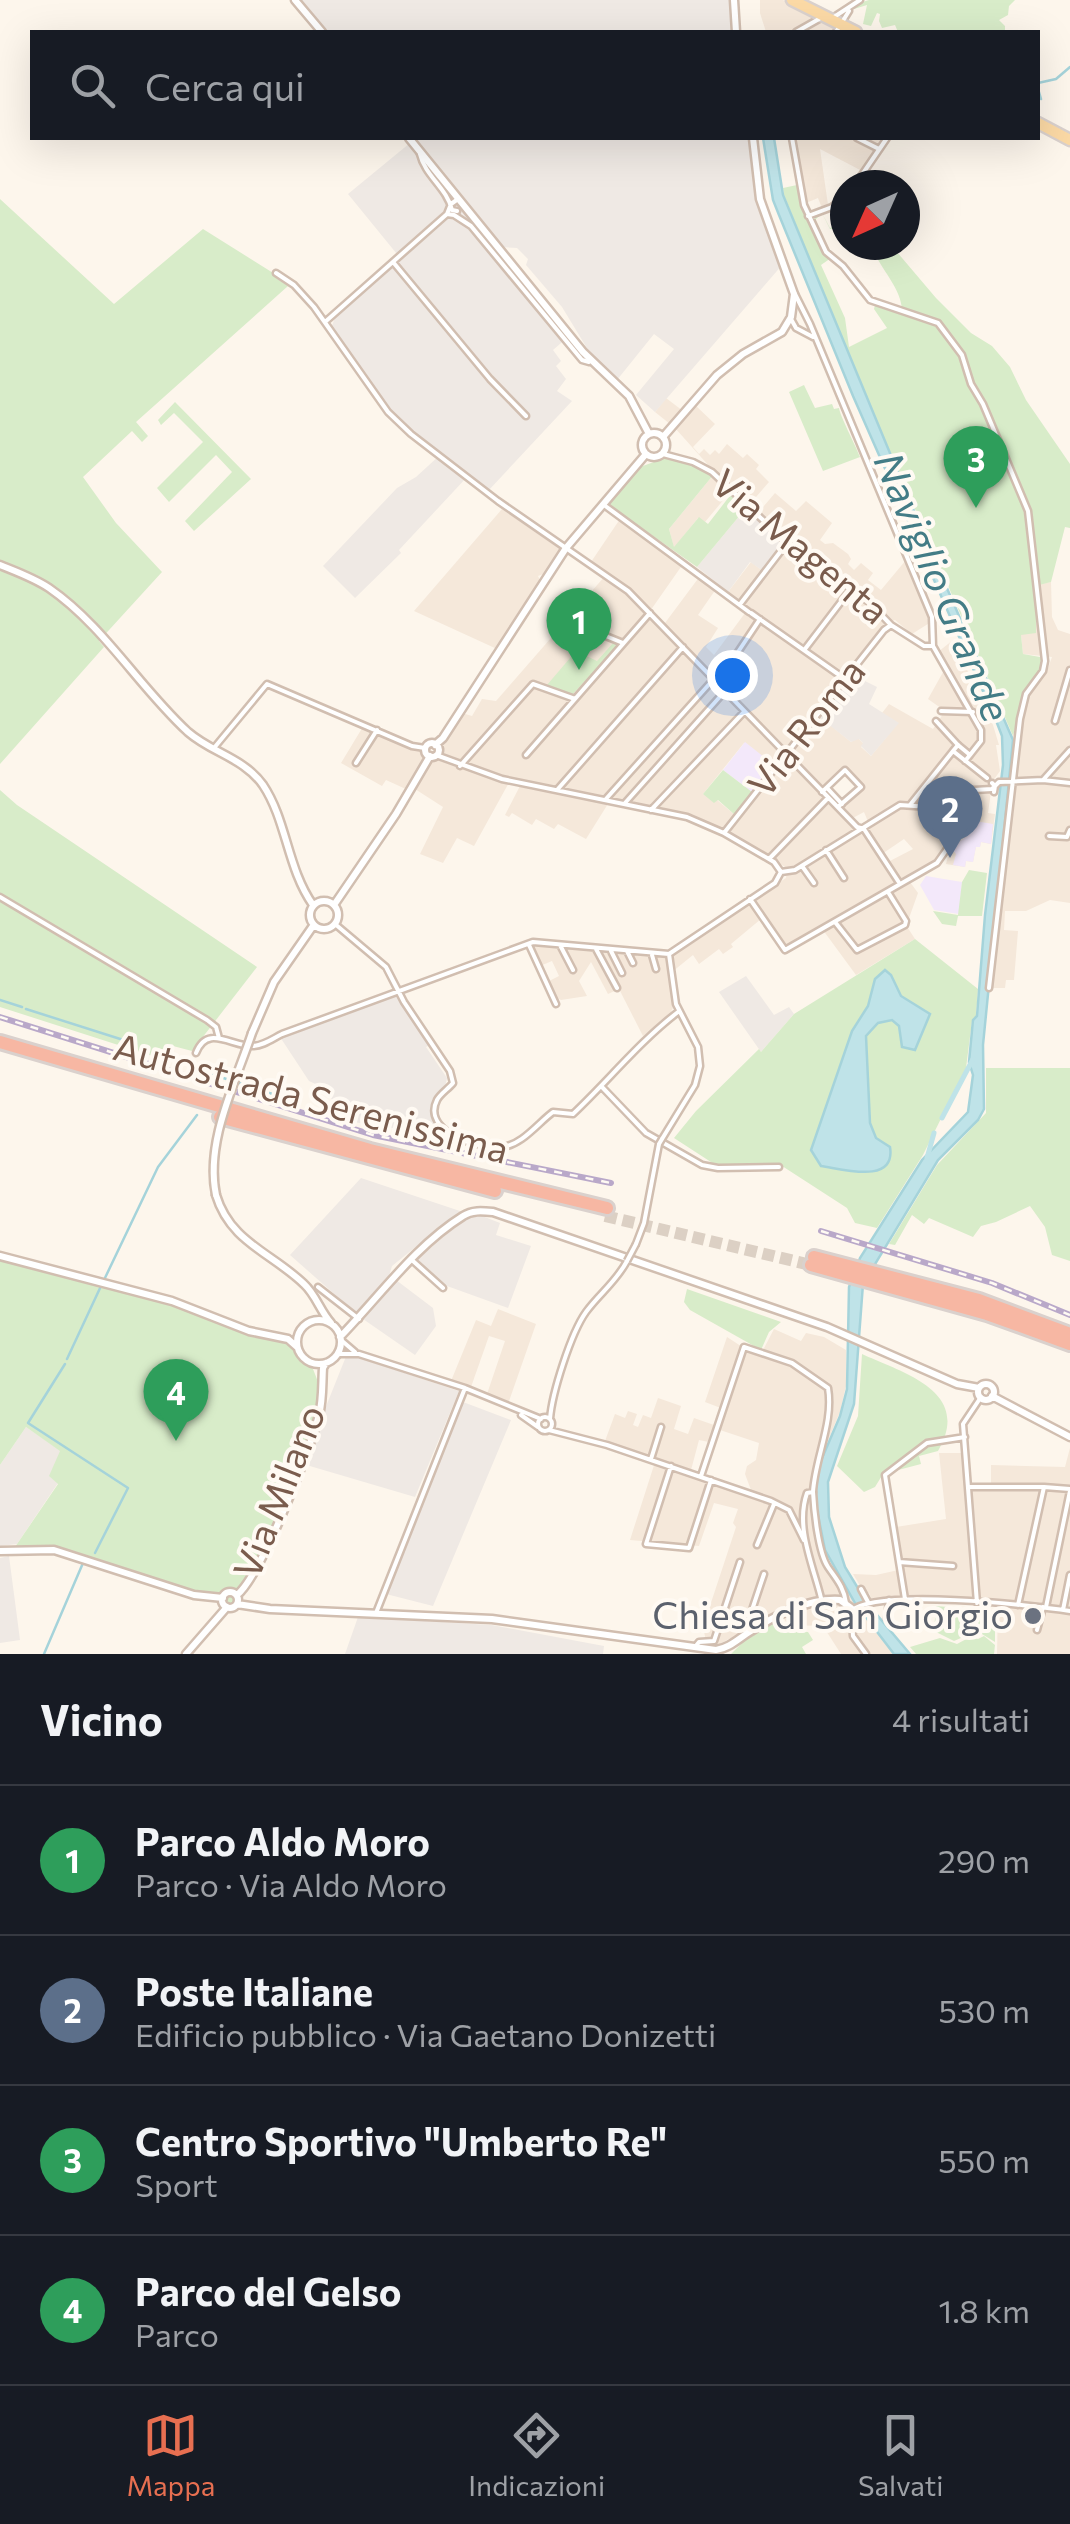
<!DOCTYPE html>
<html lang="it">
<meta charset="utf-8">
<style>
:root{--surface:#171b24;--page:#242831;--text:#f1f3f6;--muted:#9ea1a6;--line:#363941;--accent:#e76f51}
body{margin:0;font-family:Commissioner,sans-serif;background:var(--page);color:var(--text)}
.compass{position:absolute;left:830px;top:170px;width:90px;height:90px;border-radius:50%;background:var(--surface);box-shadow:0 10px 40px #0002;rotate:225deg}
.you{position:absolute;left:732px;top:675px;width:35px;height:35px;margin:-25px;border:8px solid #fff;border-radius:50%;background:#1a73e8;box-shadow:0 0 0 15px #1a73e833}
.badge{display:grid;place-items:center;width:65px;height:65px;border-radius:50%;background:var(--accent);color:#fff;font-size:32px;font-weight:700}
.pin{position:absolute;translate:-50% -82px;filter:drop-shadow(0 2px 5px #0008)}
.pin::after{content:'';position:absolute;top:52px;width:35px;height:30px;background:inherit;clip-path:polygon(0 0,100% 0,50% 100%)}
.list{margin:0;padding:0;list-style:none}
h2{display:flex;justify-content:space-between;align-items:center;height:130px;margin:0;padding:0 40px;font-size:42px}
h2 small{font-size:32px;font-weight:400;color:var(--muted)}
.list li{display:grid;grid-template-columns:65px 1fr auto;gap:30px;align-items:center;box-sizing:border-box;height:150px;padding:0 40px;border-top:2px solid var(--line)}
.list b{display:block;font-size:38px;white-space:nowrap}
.list p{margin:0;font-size:32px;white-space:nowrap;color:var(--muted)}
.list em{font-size:32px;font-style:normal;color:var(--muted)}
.icon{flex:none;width:55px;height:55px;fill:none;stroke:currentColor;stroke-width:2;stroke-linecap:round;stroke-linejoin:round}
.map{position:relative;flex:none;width:1070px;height:1654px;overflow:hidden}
.search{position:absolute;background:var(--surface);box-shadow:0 10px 40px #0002;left:30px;right:30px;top:30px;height:110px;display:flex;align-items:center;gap:25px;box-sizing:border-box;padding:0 35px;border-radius:0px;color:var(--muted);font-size:38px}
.sheet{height:730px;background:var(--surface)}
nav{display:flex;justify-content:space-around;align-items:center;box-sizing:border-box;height:140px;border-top:2px solid var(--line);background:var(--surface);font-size:28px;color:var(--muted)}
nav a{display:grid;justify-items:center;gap:5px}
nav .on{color:var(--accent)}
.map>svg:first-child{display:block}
</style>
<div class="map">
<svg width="1070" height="1654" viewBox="0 0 1070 1654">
<rect width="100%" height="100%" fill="#fdf6ec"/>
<!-- residential -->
<path fill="#f5e8da" d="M760 0H783L848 32H766L760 13Z
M795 138H884L862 171 820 149 828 205 822 208 818 198 806 203Z
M666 398 687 414 695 405 715 424 693 447 699 454 704 449 710 455 715 450 719 454 727 444 743 458 747 454 759 465 756 469 769 482 750 504 758 513 775 493 796 511 806 501 832 523 820 540 825 544 833 543 848 554 851 559 848 564 854 570 861 563 873 573 868 580 881 590 906 560 931 622 912 634 895 620 888 623 774 765 744 743 703 794 717 800 735 815 724 831 694 815 611 799 586 839 558 824 554 829 536 819 532 825 512 813 509 817 505 815 522 782 511 779 474 846 457 838 443 863 420 854 443 807 415 789 408 790 386 780 382 786 341 763 364 725 422 751 430 762 442 755V743L462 713 472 716 482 699 496 701 605 576 606 573 591 562 620 519 683 564 648 614 662 627 700 576 716 589 698 615 718 628 706 647 714 655 748 609 728 592 751 562 763 571 785 541 709 466 675 428 655 412Z
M714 474 730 492 705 522 698 518 674 548 669 529Z
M502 509 560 549 546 573 538 576 541 582 497 649 414 611Z
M1051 582 1052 617 1058 630 1070 634V903L1050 900 1026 911H1005L1004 930 1018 931 1014 980H1006L1005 988H991L998 911 1014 809 1020 725 1029 692 1046 674 1052 657 1023 654 1021 635 1042 619 1039 584Z
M953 640 993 725 999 745H996L1000 771 988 788 991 792 988 813 995 814 991 844 981 842 980 847 976 846 973 862 966 861 965 867 946 864 951 846 956 845 958 839 964 840V837L953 835 936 860 900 881 888 862 913 849 904 839 882 854 865 827 869 824 864 812 851 819 840 807 863 788 845 768 823 789 788 754 819 716 851 742 858 738 864 744 861 747 871 756 898 723 882 713 889 704 933 729 945 711 928 699 947 665 938 652Z
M786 759 855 828 862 831 900 887 910 882 918 893 908 921 904 922 915 939 856 975 820 926 782 949 761 919 731 944 733 947 723 954 719 949 699 964 693 955 672 972 671 958 667 956 673 1008 668 1017 643 1036 619 989 608 994 591 962 579 981 587 996 561 1000 555 997 547 982 559 976 552 961 540 966 532 944 671 955 786 878 787 868 728 833Z
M498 1309 536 1324 508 1404 487 1394 505 1341 489 1336 471 1387 451 1381 476 1320 491 1326Z
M774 1329 801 1341 806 1333 824 1337 846 1350V1386L840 1412 817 1467 815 1506 829 1561 855 1603 894 1654H841L823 1626 788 1625 783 1617 775 1614 716 1646 706 1641 703 1627 736 1527 733 1523 738 1509 714 1503 699 1546 630 1540 656 1459 605 1441 615 1414 625 1418 628 1411 637 1414 633 1425 638 1427 643 1415 651 1418 658 1398 681 1406 674 1429 688 1434 694 1418 714 1425 709 1442 699 1440 690 1474 746 1495 751 1490 745 1474 747 1466 756 1460 759 1443 720 1430 726 1410 705 1402 727 1337 747 1350 761 1354Z
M1070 1448V1654H997L998 1605 921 1599 872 1600 869 1593 865 1594 853 1574 876 1575 903 1569 896 1527 946 1519 939 1453H966L969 1486 991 1485V1465L1065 1467Z"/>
<!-- industrial -->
<path fill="#efe9e4" d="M300 0H732L733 32H327Z
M412 138H751L759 201 783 264 655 412 636 395 674 349 654 334 617 380 593 358 562 307 526 265 528 259 517 248 501 247Z
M410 143 568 337 553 350 561 361 556 366 566 379 557 391 572 401 488 491 467 477 399 550 401 553 355 598 323 566 397 488 416 477 440 455 393 415 331 328 335 318 401 259 348 194Z
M746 508 783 544 763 571 750 562 728 592 697 567Z
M861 679 877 687 869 704 899 723 871 756 861 746 863 743 859 739 851 742 819 717 844 685 854 691Z
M746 976 774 1015 789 1007 794 1014 761 1052 719 992Z
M397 995 430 1045 426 1047 447 1078 445 1087 432 1100 442 1134 427 1138 412 1131 347 1121 324 1088 309 1081 282 1040 281 1036Z
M361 1178 460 1211 392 1266 389 1276 357 1314 290 1255Z
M472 1212 500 1223 496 1235 531 1246 508 1308 447 1286 417 1260Z
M396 1280 433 1308 436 1326 415 1355 363 1319Z
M347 1354 459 1391 415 1497 303 1464Z
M463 1402 511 1420 433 1606 386 1594Z
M26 1427 61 1451 58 1483 17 1544 0 1546V1465Z
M9 1556 20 1640 0 1643V1558Z
M358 1617 492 1625 604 1646 603 1654H345Z"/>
<!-- education -->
<path fill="#f3e8fa" d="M745 742 774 765 752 792 723 770Z
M969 820 993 824 991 844 981 842 980 847H976L973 862 966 861 965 867 953 865 956 854 951 848 967 836Z
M926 876 962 882 959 914 934 910 920 885Z"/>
<!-- green -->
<path fill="#d8ecc9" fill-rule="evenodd" d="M869 0H1015L1009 6 1008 15 999 20 1005 26V32H898L895 25 882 28 879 21 880 14 877 13 871 26 863 24 867 5 854 9 859 3Z
M797 185 809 222 822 213 830 228 845 221V229H830L822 213 813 222 824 247 870 298 902 310C901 287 879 268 871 245H891L936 298 971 333 992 346 1010 367 1026 400 1070 464V528L1065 527 1051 582 1039 585 1042 620 1036 621V633L1021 635 1023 654 1040 657 1043 661 1040 671 1026 691 1013 736 860 382 784 195 783 188ZM831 258 875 305 874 309 887 328 849 347 845 318 821 265Z
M0 199 114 304 203 229 278 276 276 278 288 286 136 422 148 436 142 442 132 431 83 477 116 523 162 572 99 641 104 647 0 764Z
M804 385 815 408 832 404 834 409 839 408C840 416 855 444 860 457L823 471 789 392Z
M175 402 251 479 194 531 185 521 232 472 216 455 169 502 157 488 203 442 174 413 161 425 158 420Z
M665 458 684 461 714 474 669 529 674 547 699 517 708 524 732 493 746 508 697 567 609 505 640 467Z
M614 642 619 644 572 695 547 685 576 651 597 661Z
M723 770 752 792 735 815 718 800 714 803 703 794Z
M0 790 17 805 257 967 192 1051 173 1046 168 1061 0 1007Z
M969 870 987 873 982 916H958L956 926 942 924 933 911 958 915 962 882Z
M915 939 978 989 976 1016 972 1021 966 1068 923 1155 877 1228 855 1223 847 1208 779 1164H714L674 1138 696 1111 759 1049 761 1052 794 1014Z
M986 1068H1070V1261L1052 1255 1045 1227 1030 1206 996 1222 981 1226 973 1237 929 1218 924 1224 912 1215 895 1245 889 1244 937 1165 986 1113Z
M0 1258 185 1308 247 1334 288 1342 313 1369 320 1387 312 1430 238 1607 64 1550 52 1547H15L58 1484 49 1476 60 1451 26 1427 0 1465Z
M687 1289 781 1322 769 1332 761 1350 690 1310 684 1302Z
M862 1354C903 1373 973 1391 938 1451L919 1456 921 1464 883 1474 875 1487 864 1492 837 1466 858 1416Z
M936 1606 995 1611V1642L977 1631 954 1641 934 1631Z
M776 1622 782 1631 808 1632 813 1640 802 1647 806 1654H731L744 1641Z
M972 1636 978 1639 984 1636 995 1645 994 1654H916L910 1647 940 1638 957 1644Z"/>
<!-- water -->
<path fill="#bfe3e8" stroke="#a5d3da" stroke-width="2.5" d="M763 138H774L783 195 926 540 1013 740 983 1045 984 1109 978 1120 938 1160 863 1284 854 1404 828 1482 829 1517 845 1567 867 1603 910 1654H894L855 1603 825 1550 814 1495 817 1470 840 1416 847 1389 849 1287 860 1258 922 1160 968 1112 973 1075 969 1062 973 1020 977 1016 985 915 1003 765 1002 736 997 723 853 396 779 215 773 200Z
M885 970 891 975 901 996 930 1014 915 1050 902 1047 899 1026 892 1020 878 1023 866 1036 870 1123 876 1138 890 1147C896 1185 843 1169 821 1166L811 1150 852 1031 868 1006 875 979Z"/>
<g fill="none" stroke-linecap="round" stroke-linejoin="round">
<!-- stream -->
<path stroke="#a5d3da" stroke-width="2.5" d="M1038 83 1056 79 1070 67
M1039 92 1041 99
M0 1000 22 1007
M26 1009 136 1044
M211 1074 285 1098
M104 1280 158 1167 197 1115
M67 1359 101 1286
M65 1364 28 1423 128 1488 95 1553
M44 1654 83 1563"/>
<!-- canal -->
<path stroke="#bfe3e8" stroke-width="5" d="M942 1118 973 1059
M927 1158 934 1133"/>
<!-- motorway-tunnel -->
<path stroke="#dcd0c4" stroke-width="12" stroke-dasharray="12 6" stroke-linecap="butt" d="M605 1216 811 1265"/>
<defs>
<path id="pedestrian" d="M941 711 973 712
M936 721 958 745
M936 805 952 836
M813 1492C814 1510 818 1552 828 1567 836 1579 844 1587 846 1603
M887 1619 889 1600"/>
<path id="minor" d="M834 17 860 0
M796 32 819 19
M836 32 849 11
M792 138 804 205 826 252 843 266 870 300 938 323 962 355 971 384 983 404 1028 511 1045 661 1043 671 1026 694 1020 719 989 988
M857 138 879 149
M420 154C425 176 447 188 452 210L457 211
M855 185 887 138
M447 214 454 215 471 226 582 360 589 362
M808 216 832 207 845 196
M393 262 490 379 526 416
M276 273 294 285 314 307 388 412 411 434 498 501 628 591 857 827 864 829 900 884
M795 294 810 324 932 617 933 646
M791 319 796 328 813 337
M325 322 447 214 451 204 458 199
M663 454 693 462 712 472 798 553 869 602 891 625 924 646H933
M604 505 749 612
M741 603 787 543
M751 613 845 679
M591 630 623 643
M579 642 598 622
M933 646 981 730V741L970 755
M805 649 850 590
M718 682 760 619
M1055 721 1070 670
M214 748 267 684 412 746 425 748
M436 755 502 779 687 817 724 833 774 862 781 872
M526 755 575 699
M965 761 970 755 958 745 953 751 987 778
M356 763 377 730
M460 766 533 684 575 699 650 613
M1043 780 1070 750
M992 783 995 786 994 792
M828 789 842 804
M557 790 683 647
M822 792 845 770 861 787 839 806
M605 800 712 681
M625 803 725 691
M910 805 953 751
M651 810 744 712
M724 833 884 630 891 625
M1049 836 1067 837 1070 830
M826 850 844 878
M769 859 828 798
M802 866 814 883
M0 897 207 1020 216 1027 219 1038
M750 899 785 950 937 863 954 839 952 836
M835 922 857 950 905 925 906 921 888 892
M335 924 386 967 404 1002 450 1071 453 1083C448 1089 440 1094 437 1100 421 1132 481 1150 502 1147 522 1145 538 1123 553 1112L573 1114C609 1080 639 1042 678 1012
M529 945 556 1004
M560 945 573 970
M596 949 617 988
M611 951 622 973
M627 951 633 963
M669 954 775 883 781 872 795 870 900 805 929 807 974 790 992 789 999 782 1043 780 1070 783
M652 955 656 969
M196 1053C207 1024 231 1046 252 1046 263 1046 272 1039 282 1034L533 942 669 954
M602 1087 646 1133 702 1165 718 1168 779 1167
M662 1139 695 1085 700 1066 698 1047 676 1004 669 954
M636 1244 644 1223 659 1144
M413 1261 443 1288
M318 1287 359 1319
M341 1340 355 1352
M338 1354H359L465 1388 541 1419
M521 1415 538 1427
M538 1424a7 7 0 1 1 14 0a7 7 0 1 1-14 0Z
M550 1419C552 1393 571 1333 586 1312 599 1294 616 1282 627 1261
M549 1430 607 1445 771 1501 789 1510 804 1540
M651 1459 661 1427
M671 1466 646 1544 689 1548 711 1480
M701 1476 744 1347 792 1363 828 1388C834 1422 815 1458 813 1492L807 1493C795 1527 813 1565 821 1598
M969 1487H1044
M757 1545 774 1504
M899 1562 953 1566
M861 1589 868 1602
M905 1599 885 1475 927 1443 965 1437
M977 1603 963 1424 981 1397
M1018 1605 1044 1487 1070 1489
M1046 1607 1070 1491
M1063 1610 1070 1575
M376 1613 465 1388
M1037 1630 1043 1607
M745 1631 764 1574
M695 1647 699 1642 714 1641 740 1562
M866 1654 853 1636 851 1611C876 1588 1032 1605 1070 1611"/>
<path id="tertiary" d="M295 0 322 32
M734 0 736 32
M409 138 583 352 629 396 649 434
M642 445a12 12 0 1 1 24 0a12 12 0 1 1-24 0Z
M663 437 717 375 743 354 782 332 791 317 794 294 760 199 753 138
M0 565C17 572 34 578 49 588 104 626 139 687 188 732 212 753 244 758 263 785 287 821 287 868 313 905
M425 750a7 7 0 1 1 14 0a7 7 0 1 1-14 0Z
M435 745 443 738 566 548 646 454
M310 915a14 14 0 1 1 28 0a14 14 0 1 1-28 0Z
M334 905 396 814 430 756
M252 1033 274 982 313 926
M216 1195C230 1242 272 1253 304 1284 316 1295 320 1311 331 1323
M0 1256 172 1301 249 1331 288 1339 297 1347
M297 1342a22 22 0 1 1 44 0a22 22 0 1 1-44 0Z
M340 1337C379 1297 415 1246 463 1216 472 1210 482 1211 493 1212L827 1327 957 1384 979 1388
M978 1392a8 8 0 1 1 16 0a8 8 0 1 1-16 0Z
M992 1396 1070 1437
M0 1551 54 1550 194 1595 223 1598
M222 1600a8 8 0 1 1 16 0a8 8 0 1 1-16 0Z
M237 1595C262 1574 309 1451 319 1415 323 1400 322 1383 323 1368L326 1363
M237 1604 270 1609 492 1619 716 1650C730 1648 739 1638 751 1631 776 1615 808 1598 840 1600L851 1608
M186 1654 227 1607"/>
<path id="primary" d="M792 0 856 32
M1038 123 1070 140"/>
<path id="motorway" d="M0 1042 370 1150 607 1208
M220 1117 495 1191
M814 1257 979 1300 1070 1334
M811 1265 987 1314 1070 1344"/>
</defs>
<!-- pedestrian casing -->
<use href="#pedestrian" stroke="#d1beb0" stroke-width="9"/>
<!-- minor casing -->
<use href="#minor" stroke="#d1beb0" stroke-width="9"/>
<!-- tertiary casing -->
<use href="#tertiary" stroke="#d1beb0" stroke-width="11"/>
<!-- primary casing -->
<use href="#primary" stroke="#dad1cd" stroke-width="15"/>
<!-- motorway casing -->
<use href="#motorway" stroke="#dad1cd" stroke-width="18"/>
<!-- pedestrian -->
<use href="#pedestrian" stroke="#fff" stroke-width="4"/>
<!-- minor -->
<use href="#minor" stroke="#fff" stroke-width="4"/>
<!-- tertiary -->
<use href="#tertiary" stroke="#fff" stroke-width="6"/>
<!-- primary -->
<use href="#primary" stroke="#fbd9a5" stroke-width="10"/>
<!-- motorway -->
<use href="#motorway" stroke="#f7b7a3" stroke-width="12"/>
<defs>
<path id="rail" d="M0 1017 373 1135 611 1183
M821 1231 992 1283 1070 1315"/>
</defs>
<!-- rail casing -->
<use href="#rail" stroke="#b9a8c9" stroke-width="6"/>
<!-- rail -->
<use href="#rail" stroke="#fffaf3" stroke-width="2.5" stroke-dasharray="8" stroke-linecap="butt"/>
<defs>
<path id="minor-bridge" d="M659 1144 662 1139
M627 1261 636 1244"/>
<path id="tertiary-bridge" d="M216 1195C205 1142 235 1084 252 1033"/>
</defs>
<!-- minor-bridge casing -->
<use href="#minor-bridge" stroke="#d1beb0" stroke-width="9" stroke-linecap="butt"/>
<!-- tertiary-bridge casing -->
<use href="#tertiary-bridge" stroke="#d1beb0" stroke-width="11" stroke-linecap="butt"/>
<!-- minor-bridge -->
<use href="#minor-bridge" stroke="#fff" stroke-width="4"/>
<!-- tertiary-bridge -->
<use href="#tertiary-bridge" stroke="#fff" stroke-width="6"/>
</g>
<!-- markers -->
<circle fill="#6b7280" stroke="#fffaf3" stroke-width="4" cx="1033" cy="1616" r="10"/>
<g text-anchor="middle" stroke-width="8" stroke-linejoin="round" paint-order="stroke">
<!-- street labels -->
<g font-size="38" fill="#7a5c4d" stroke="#fffaf3">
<text transform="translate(800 547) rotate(40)" y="13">Via Magenta</text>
<text transform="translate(807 728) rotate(-52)" y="13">Via Roma</text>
<text transform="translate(311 1099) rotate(15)" y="13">Autostrada Serenissima</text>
<text transform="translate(280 1492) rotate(-68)" y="13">Via Milano</text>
</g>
<!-- worship labels -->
<g font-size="38" fill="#5b616d" stroke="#fffaf3" text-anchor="end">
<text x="1013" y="1629">Chiesa di San Giorgio</text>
</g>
<!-- water labels -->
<g font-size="40" font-style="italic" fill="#437c86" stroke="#fffaf3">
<text transform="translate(942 587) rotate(67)" y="14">Naviglio Grande</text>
</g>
</g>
</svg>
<svg class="compass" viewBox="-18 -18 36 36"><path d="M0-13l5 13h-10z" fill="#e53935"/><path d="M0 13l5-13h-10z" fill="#9ea1a6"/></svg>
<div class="you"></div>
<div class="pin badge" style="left:579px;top:670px;background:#2e9e5b">1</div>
<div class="pin badge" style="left:950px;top:858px;background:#5c6f8a">2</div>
<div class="pin badge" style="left:976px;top:508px;background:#2e9e5b">3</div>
<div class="pin badge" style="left:176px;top:1441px;background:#2e9e5b">4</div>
<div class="search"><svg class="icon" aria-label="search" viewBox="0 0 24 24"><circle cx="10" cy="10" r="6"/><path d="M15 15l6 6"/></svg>Cerca qui</div>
</div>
<section class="sheet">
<h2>Vicino<small>4 risultati</small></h2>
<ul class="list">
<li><span class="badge" style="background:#2e9e5b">1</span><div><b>Parco Aldo Moro</b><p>Parco · Via Aldo Moro</p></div><em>290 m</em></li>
<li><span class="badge" style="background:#5c6f8a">2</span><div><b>Poste Italiane</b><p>Edificio pubblico · Via Gaetano Donizetti</p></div><em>530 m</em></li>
<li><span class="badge" style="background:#2e9e5b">3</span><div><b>Centro Sportivo &quot;Umberto Re&quot;</b><p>Sport</p></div><em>550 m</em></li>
<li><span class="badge" style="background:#2e9e5b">4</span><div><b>Parco del Gelso</b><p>Parco</p></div><em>1.8 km</em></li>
</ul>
</section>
<nav>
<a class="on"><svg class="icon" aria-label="map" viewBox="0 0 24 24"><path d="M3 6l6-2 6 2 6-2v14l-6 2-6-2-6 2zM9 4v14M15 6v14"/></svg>Mappa</a>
<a><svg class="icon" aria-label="directions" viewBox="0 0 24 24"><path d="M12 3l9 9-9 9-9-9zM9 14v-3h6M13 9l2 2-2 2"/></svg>Indicazioni</a>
<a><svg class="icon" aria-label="saved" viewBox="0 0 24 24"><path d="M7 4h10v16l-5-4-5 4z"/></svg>Salvati</a>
</nav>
